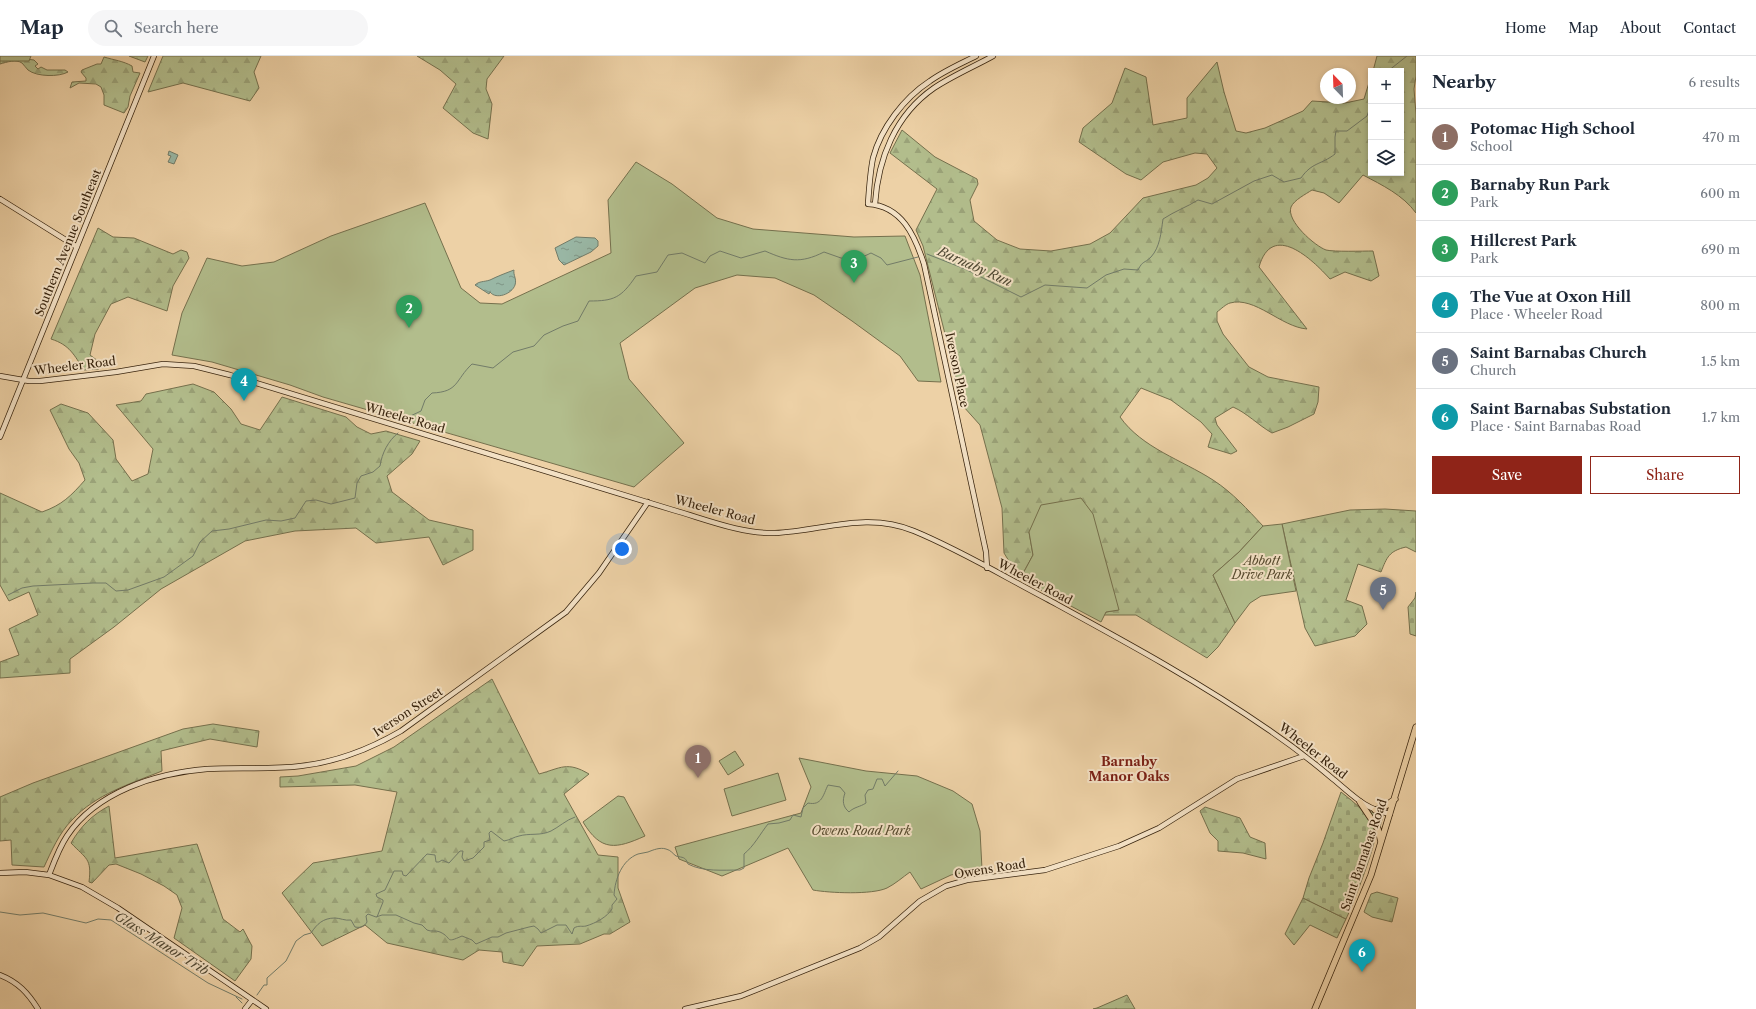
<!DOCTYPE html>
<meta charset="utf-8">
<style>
:root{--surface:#fff;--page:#f6f6f7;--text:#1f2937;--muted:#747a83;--line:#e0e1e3;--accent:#8f2418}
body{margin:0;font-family:"Libre Caslon Text",serif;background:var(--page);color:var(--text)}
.controls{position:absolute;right:12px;top:12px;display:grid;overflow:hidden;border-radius:0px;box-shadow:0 2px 6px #0003}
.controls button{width:36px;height:36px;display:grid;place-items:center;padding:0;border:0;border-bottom:1px solid var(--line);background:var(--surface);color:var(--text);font:20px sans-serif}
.compass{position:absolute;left:1320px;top:12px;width:36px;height:36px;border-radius:50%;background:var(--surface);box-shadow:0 2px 6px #0003;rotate:337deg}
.you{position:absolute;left:622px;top:493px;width:14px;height:14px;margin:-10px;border:3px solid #fff;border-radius:50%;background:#1a73e8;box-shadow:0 0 0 6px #1a73e833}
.badge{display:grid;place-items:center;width:26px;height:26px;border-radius:50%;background:var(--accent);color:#fff;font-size:13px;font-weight:700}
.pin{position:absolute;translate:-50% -33px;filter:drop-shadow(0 1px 2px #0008)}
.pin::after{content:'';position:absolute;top:21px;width:14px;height:12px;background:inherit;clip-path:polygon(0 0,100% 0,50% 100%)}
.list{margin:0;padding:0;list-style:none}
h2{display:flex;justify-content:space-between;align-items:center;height:52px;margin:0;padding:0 16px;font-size:17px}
h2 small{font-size:13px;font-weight:400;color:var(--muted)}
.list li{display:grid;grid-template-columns:26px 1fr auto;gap:12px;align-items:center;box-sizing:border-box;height:56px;padding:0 16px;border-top:1px solid var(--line)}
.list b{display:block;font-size:15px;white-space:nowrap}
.list p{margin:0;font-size:13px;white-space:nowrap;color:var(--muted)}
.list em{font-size:13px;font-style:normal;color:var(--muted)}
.actions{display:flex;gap:8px;padding:12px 16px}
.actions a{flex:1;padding:9px 0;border:1px solid var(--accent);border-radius:0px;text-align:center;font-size:14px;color:var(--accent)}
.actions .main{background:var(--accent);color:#fff}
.icon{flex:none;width:22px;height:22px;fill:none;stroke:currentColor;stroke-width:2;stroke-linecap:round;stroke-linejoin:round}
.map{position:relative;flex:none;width:1416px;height:953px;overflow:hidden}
header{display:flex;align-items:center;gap:24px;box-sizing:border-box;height:56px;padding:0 20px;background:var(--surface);border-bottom:1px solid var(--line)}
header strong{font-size:19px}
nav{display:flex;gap:22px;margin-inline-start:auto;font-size:14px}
.search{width:280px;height:36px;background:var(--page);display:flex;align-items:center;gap:10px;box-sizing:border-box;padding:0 14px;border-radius:22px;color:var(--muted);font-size:15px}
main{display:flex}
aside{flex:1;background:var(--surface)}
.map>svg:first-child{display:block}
</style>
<header>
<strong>Map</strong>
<div class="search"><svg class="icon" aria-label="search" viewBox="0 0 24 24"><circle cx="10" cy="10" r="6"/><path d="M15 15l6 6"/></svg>Search here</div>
<nav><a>Home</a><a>Map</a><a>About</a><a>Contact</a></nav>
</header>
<main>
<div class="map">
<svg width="1416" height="953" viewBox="0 0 1416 953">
<defs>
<pattern id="grass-dots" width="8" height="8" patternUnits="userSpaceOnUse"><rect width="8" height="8" fill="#b2bd8c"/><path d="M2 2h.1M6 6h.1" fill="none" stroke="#9aa278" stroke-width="1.8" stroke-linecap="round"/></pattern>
<pattern id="forest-firs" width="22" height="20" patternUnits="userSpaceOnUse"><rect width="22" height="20" fill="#b2bd8c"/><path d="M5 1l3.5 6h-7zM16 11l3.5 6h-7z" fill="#9aa278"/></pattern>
<pattern id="cemetery-stones" width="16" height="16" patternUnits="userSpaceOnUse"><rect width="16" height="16" fill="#b2bd8c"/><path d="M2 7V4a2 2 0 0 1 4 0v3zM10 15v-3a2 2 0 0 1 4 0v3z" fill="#9aa278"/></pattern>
<pattern id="water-ripples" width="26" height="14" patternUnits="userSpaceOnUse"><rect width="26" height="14" fill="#99b7a5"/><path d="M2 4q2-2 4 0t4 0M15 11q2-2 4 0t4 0" fill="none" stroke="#7e9585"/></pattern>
</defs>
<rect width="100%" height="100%" fill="#edd1a6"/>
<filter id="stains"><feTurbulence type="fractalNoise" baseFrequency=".005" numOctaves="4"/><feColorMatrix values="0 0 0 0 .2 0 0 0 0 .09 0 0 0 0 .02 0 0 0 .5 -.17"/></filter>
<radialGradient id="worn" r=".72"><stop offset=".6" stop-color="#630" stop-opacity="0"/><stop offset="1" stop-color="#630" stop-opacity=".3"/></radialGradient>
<!-- grass -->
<path fill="url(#grass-dots)" stroke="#75704d" d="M1369 755 1383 760 1380 771H1379Z"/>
<!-- forest -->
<path fill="url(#forest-firs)" stroke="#75704d" d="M0 0 34 4 38 8 35 10 38 13 41 11 47 14H65L68 16C59 21 37 21 28 14 26 12 24 9 22 7 16 3 7 6 0 8Z
M129 0H148L145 6Z
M163 0H261L254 16 259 32 250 45 183 27 148 36Z
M417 0H504L487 23 486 33 492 48 488 83 473 77 443 52 456 28 440 14Z
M1377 0H1416V20L1414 33 1416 58V157C1403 139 1382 129 1363 119L1339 147 1324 137 1312 134C1306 138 1294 144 1291 151 1286 165 1315 190 1326 194 1334 196 1363 195 1373 195L1379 220 1371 225 1345 216 1330 223C1312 203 1272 165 1259 211L1307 273C1281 271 1255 240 1230 247 1226 248 1221 253 1217 256V265L1223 278 1249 311 1268 321 1319 331 1318 346 1314 358 1288 371 1272 377C1258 369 1247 357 1233 351L1215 362 1217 369 1237 395 1231 398 1208 391 1212 378 1201 366 1171 344 1141 332 1120 361C1142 392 1182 404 1213 424 1233 437 1247 453 1263 470L1239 496 1213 519 1235 567 1218 591 1207 602 1136 559H1104L1106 556 1118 554 1029 476 1033 499 1020 523 1004 497 1002 452 980 369 963 350 923 190 916 174 937 133 890 97 902 74 935 101 977 123 978 128 970 144 974 165 997 184 1020 193 1051 195 1090 188 1110 177 1143 142 1196 129 1208 122 1217 112 1207 98 1195 97 1163 106 1141 124 1126 118 1079 86 1083 72 1112 47 1125 12 1146 21 1153 69 1187 62V42L1217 6 1224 36 1236 75 1246 77 1265 72 1303 55 1312 45 1345 47 1364 43 1371 20V117H1401V15H1373Z
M104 1C114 4 123 5 132 10L133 16 140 17 130 40 128 51 124 57 104 49V39L101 31 96 28 79 27 70 32 72 26 86 25V22L81 16 82 14 97 8H101Z
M98 172 113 181 134 182 173 198 181 194 187 196 189 202 173 230 167 255 128 241 111 248 95 278 90 299 98 305 99 313 84 314C74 299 70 289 51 283Z
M193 328 214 336 231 353 241 368 260 374 282 341 346 361 357 371 371 378 386 375 420 385 412 398 387 420 392 436 429 464 473 474V494L443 509 429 481 376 487 356 472 295 475 245 485 161 533 114 571 70 603V617L0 622V606L19 599 9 573 38 559 29 536 9 545 0 529V437L42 456C62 449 71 440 85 424L79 407 69 393 50 354 61 348 88 357 113 384 116 403 132 425 148 418 153 393 116 349 141 345 146 338Z
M1385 453 1416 455V496L1406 491C1389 495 1387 501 1381 516L1358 508 1346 544 1362 550 1367 568 1355 580 1315 590 1305 572 1282 468 1350 454Z
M492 623 539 718C561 712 567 705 589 718L564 738 598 799 618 801V832L630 866 610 878H604L580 888 537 890 523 910 503 906 502 896 479 894 463 904 387 887 365 869 322 890 282 837 313 807 382 795 397 736 355 729 280 731V721L298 720 356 710 394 691Z
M213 668 259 675 257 691 210 683 161 695 162 715C130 728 96 738 72 764 59 777 51 796 44 811L12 809 11 784 0 785V741L33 727 183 673Z
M109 750 115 802 197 788 223 863 240 876 243 873 252 890 251 903 235 925 174 882 182 852 177 839 164 830 141 818 116 808 109 809 92 827 89 826C92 802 86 803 71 787 81 770 92 759 109 750Z
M1205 751 1240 762 1250 781 1265 787 1266 803 1243 797 1218 795V785L1210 777 1200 755Z
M1377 836 1398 842 1392 866 1372 861 1364 856 1371 838Z
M1303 842 1346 863 1337 882 1310 869 1294 889 1285 878Z
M1127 939 1135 953H1093L1097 952Z"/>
<!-- cemetery -->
<path fill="url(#cemetery-stones)" stroke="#75704d" d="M1416 536V580L1410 578 1408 551 1415 542Z
M1341 736C1355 747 1371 759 1375 778 1377 787 1352 851 1346 863L1303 842 1309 822 1323 787Z"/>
<!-- green -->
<path fill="#b2bd8c" stroke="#75704d" d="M0 0H31L29 5H0Z
M636 106 672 128 717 162 753 173 854 181 905 180 920 219 941 326 918 325 900 300 852 265 814 239 775 222 737 219 695 232 620 287 629 323 684 387 634 431 323 341 290 329 212 306 172 299 182 257 207 202 242 210 274 206 331 180 425 147 461 232 480 247 502 248 611 197 608 144Z
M1081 442 1093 458 1119 554 1106 556 1101 566 1020 523 1033 499 1029 476 1041 449Z
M1282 468 1296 535 1261 540 1250 547 1235 567 1213 519 1239 496 1263 470Z
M735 695 744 709 728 719 719 705Z
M799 702 866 715 917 720 953 735 972 748 980 775 982 813 951 819 921 833 910 816C903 821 895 828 887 832 872 839 829 837 813 834L788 792 722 820 679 803 675 791 801 757 811 731Z
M778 717 786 744 732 760 724 733Z
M618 740 624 741 645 780C616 793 601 796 583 766Z"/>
<!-- water -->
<path fill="url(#water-ripples)" stroke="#727c69" d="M169 95 178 99 174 108 168 106 171 100 168 99Z
M576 181 595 182 598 185V190L591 196 564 209 559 204 555 192Z
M514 214C513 219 517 223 515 229 512 238 496 244 490 236L489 238 475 229C479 225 484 226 490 224 498 220 506 217 514 214Z"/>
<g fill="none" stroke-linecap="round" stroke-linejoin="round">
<!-- stream -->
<path stroke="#727c69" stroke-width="1" d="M1388 15 1407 0
M927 198 965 213 1021 241 1045 229 1087 232 1106 219 1124 213 1138 214C1143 204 1144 208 1151 201 1160 191 1161 177 1163 163 1175 155 1187 151 1198 144L1212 148 1254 125 1272 119 1284 126 1301 122C1312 106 1321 109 1335 98V81L1336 75H1347L1367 60 1371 49
M404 363 421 355 425 344 432 337C459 336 455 324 472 308L493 312 513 296 534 290 544 279 563 270 578 265 589 245C614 245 621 242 636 220L657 216 668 199 682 197 705 207 710 200 720 195 741 202 765 195C788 205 800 208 824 196L841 202 856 204 871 197 881 202 887 209 918 201
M8 539 22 532 33 530 93 527H106L116 535 128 534 164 521 193 500 200 486 212 475 229 473 266 464 281 465 295 462 306 445 316 444 331 448 355 442 357 427 361 420 373 416 380 410C382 397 388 385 398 377
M0 856 20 859 43 857 86 867 98 863 111 864 208 927 242 943
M377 861 383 846V844L377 841 376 838 385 834 394 815H402L403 819 406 820 427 798 435 799 436 806H439L442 804 449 807 460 795H463L462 801 464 805 473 802 484 791V786L490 784 489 777 491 775 504 785C510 784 514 781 519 780 529 777 541 780 551 775 559 771 566 764 575 761
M257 939 264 929H267V922L286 905 296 885 304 879 311 877C317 868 323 862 335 862 340 862 345 865 351 864L355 871C361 872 364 871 367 866L366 860 368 858 376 861 382 859H396L414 867 422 869 427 874C431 876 436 874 440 876 453 882 444 888 462 880L472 884 476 888 492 881H498L506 877 529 871 534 870 538 873 541 877 557 869H566L572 878 574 872C579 869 582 871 586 870 596 867 607 861 612 853V849L617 843 614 839C615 823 622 804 638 798 641 797 645 797 648 796 653 794 660 791 666 793 671 794 673 798 676 800 683 802 685 800 688 808 703 816 723 814 740 814L744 812V798C754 790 760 778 768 768L779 767 790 764 793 759 801 761 803 752 808 747C822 750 823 739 828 729L840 731 845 737C842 745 843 751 849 756 854 751 860 751 866 747L865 739 868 734 873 733 877 723H882L885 730 898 715
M236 941 242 947"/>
<defs>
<path id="secondary" d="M976 0C960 8 944 15 930 25 904 42 881 72 873 102 870 117 869 133 868 148 902 150 915 180 924 208L986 496 987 512
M0 143 77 191
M875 148C878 103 895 59 934 32 952 20 973 11 993 0
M0 320 29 325H40L116 316 163 308 194 310 230 319 673 454C705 463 741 478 775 477 822 475 867 455 914 475 960 494 1003 520 1047 543 1122 584 1198 625 1269 674 1291 689 1313 706 1333 723 1354 740 1363 752 1390 758
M0 381 154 0
M0 817 25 816 49 819 82 831 118 852 266 953
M49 819C54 806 59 792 67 780 96 736 156 717 207 713 239 711 270 714 301 710 337 706 370 693 401 675L566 556 599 517 648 446
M0 919C18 926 28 937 38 953
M245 953 252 944
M685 953 741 940 860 892 879 881 920 845 946 830 967 824 1045 814 1119 790 1159 772 1237 723 1304 700"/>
<path id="primary" d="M1360 746 1378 773 1381 786
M1375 754 1384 751 1395 743
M1315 953 1371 819 1416 671"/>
</defs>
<!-- secondary casing -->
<use href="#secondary" stroke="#38240e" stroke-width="6"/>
<!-- primary casing -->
<use href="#primary" stroke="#38240e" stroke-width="7"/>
<!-- secondary -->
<use href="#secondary" stroke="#f3e1c5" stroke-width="4.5"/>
<!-- primary -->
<use href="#primary" stroke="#edd1a6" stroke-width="5.5"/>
</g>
<g text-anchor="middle" stroke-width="4" stroke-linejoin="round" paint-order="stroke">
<!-- street labels -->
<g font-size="12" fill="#38240e" stroke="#f3e1c5">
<text transform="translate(68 187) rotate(-68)" y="4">Southern Avenue Southeast</text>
<text transform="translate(75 310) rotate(-7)" y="4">Wheeler Road</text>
<text transform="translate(957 314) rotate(78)" y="4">Iverson Place</text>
<text transform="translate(405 362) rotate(16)" y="4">Wheeler Road</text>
<text transform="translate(715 454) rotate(15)" y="4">Wheeler Road</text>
<text transform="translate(1035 526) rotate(28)" y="4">Wheeler Road</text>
<text transform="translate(408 656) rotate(-33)" y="4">Iverson Street</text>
<text transform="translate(1313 695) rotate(38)" y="4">Wheeler Road</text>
<text transform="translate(1364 799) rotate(-71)" y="4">Saint Barnabas Road</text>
<text transform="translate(990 813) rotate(-9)" y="4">Owens Road</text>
</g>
<!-- park labels -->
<g font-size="12" font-style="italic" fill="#564a2e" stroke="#f3e1c5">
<text x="1262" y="509">Abbott<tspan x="1262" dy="14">Drive Park</tspan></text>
<text x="861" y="779">Owens Road Park</text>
</g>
<!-- water labels -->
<g font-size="13" font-style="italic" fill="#504934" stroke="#f3e1c5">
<text transform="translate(975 210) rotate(24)" y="5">Barnaby Run</text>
<text transform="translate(162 887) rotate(32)" y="5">Glass Manor Trib</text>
</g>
<!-- neighbourhood labels -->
<g font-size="13" font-weight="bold" fill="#7a1f14" stroke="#f3e1c5">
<text x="1129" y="710">Barnaby<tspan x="1129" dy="15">Manor Oaks</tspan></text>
</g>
</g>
<rect width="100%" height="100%" filter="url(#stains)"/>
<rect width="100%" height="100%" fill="url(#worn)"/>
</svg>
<div class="controls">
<button>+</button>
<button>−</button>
<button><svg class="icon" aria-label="layers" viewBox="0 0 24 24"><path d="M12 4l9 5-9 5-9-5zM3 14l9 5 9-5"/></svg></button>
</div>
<svg class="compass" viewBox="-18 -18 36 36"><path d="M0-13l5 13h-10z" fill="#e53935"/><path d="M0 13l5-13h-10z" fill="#747a83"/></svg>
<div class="you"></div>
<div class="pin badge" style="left:698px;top:722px;background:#8d6e63">1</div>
<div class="pin badge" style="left:409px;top:272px;background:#2e9e5b">2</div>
<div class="pin badge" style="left:854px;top:227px;background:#2e9e5b">3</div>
<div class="pin badge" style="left:244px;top:345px;background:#0f9aa8">4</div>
<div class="pin badge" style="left:1383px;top:554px;background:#6b7280">5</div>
<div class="pin badge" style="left:1362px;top:916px;background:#0f9aa8">6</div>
</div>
<aside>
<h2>Nearby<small>6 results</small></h2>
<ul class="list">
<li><span class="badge" style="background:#8d6e63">1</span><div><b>Potomac High School</b><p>School</p></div><em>470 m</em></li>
<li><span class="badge" style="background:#2e9e5b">2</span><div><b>Barnaby Run Park</b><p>Park</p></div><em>600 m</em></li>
<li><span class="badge" style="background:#2e9e5b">3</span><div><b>Hillcrest Park</b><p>Park</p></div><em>690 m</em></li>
<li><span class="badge" style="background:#0f9aa8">4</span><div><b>The Vue at Oxon Hill</b><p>Place · Wheeler Road</p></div><em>800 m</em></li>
<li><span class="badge" style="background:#6b7280">5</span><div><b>Saint Barnabas Church</b><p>Church</p></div><em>1.5 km</em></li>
<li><span class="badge" style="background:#0f9aa8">6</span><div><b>Saint Barnabas Substation</b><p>Place · Saint Barnabas Road</p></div><em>1.7 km</em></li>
</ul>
<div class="actions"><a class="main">Save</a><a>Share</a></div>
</aside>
</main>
